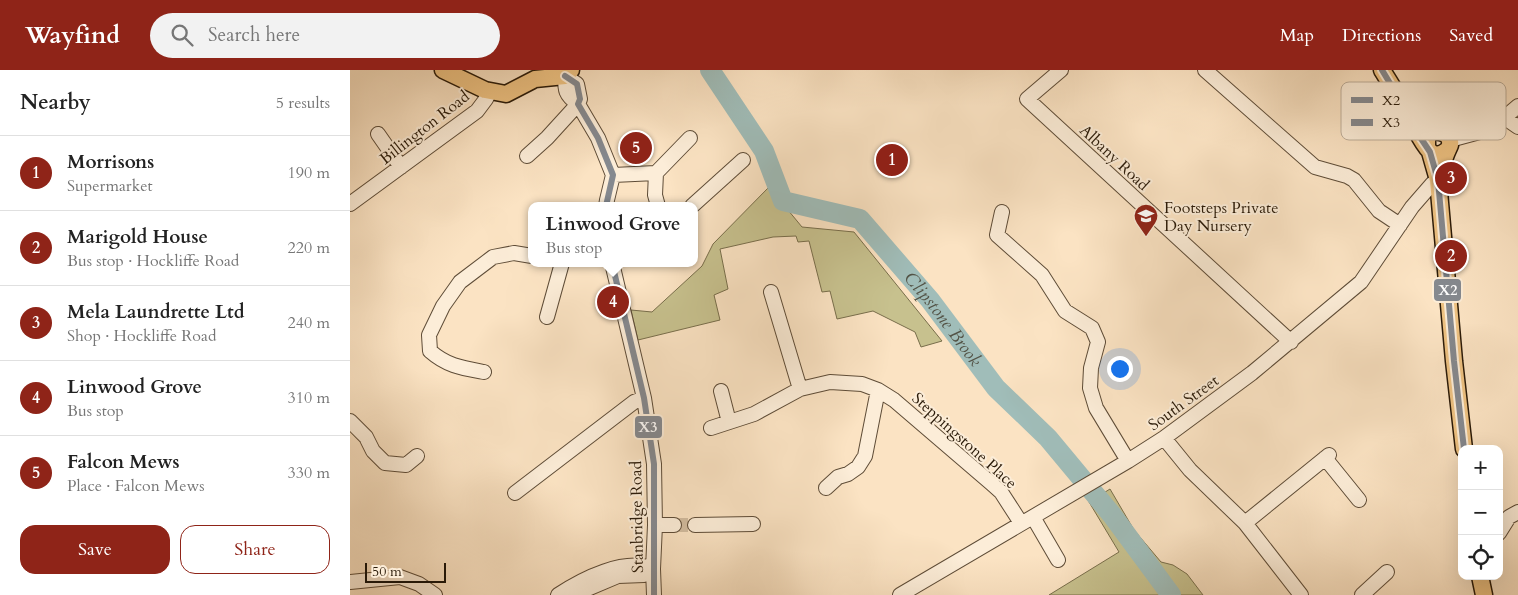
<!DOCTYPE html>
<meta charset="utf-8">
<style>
:root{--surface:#fff;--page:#f2f2f2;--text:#222;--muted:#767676;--line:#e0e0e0;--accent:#8f2418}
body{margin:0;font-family:Cardo,serif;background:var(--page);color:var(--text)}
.controls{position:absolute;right:15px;bottom:15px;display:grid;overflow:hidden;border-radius:10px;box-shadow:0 5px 20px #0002}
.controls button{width:45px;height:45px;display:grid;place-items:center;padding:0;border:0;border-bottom:1px solid var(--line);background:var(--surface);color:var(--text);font:25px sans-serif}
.scale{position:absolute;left:15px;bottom:12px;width:81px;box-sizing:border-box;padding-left:5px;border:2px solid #2a1a08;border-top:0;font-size:14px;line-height:18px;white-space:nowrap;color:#2a1a08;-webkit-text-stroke:4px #fcedd8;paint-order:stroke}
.you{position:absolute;left:769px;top:298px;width:18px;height:18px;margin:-12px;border:4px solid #fff;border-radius:50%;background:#1a73e8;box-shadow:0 0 0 8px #1a73e833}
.badge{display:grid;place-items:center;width:32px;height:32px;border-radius:50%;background:var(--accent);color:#fff;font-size:16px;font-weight:700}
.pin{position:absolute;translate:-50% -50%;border:2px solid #fff;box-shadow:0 1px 5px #0006}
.popup{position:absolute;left:178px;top:132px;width:170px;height:65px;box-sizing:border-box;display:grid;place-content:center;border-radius:10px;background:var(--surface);filter:drop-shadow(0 1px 4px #0005);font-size:16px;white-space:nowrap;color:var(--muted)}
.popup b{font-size:19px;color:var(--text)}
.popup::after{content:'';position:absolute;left:50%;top:100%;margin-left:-10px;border:10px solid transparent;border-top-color:var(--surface)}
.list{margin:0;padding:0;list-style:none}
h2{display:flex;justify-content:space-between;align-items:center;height:65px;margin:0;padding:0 20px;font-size:21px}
h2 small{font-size:16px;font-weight:400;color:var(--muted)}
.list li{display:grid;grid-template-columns:32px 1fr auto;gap:15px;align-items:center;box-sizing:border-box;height:75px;padding:0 20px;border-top:1px solid var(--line)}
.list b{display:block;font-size:19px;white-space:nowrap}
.list p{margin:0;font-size:16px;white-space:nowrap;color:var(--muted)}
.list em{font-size:16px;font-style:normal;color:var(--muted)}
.actions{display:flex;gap:10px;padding:15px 20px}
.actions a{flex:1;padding:11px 0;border:1px solid var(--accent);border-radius:15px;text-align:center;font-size:18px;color:var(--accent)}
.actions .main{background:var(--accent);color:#fff}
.icon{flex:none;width:28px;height:28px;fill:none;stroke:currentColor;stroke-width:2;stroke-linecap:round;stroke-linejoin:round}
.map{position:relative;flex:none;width:1168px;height:525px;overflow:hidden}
header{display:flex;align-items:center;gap:30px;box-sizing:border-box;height:70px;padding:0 25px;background:var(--accent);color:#fff}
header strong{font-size:24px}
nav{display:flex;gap:28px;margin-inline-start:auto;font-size:18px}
.search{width:350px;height:45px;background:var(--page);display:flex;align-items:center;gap:12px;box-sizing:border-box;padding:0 18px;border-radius:28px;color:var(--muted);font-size:19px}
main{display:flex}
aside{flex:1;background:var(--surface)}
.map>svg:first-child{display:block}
</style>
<header>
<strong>Wayfind</strong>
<div class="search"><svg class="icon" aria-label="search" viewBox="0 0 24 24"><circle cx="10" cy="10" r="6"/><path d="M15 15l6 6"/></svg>Search here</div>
<nav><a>Map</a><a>Directions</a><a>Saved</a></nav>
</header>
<main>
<aside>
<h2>Nearby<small>5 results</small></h2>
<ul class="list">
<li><span class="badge">1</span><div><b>Morrisons</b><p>Supermarket</p></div><em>190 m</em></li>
<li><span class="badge">2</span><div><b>Marigold House</b><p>Bus stop · Hockliffe Road</p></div><em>220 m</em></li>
<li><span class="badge">3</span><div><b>Mela Laundrette Ltd</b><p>Shop · Hockliffe Road</p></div><em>240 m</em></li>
<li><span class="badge">4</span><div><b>Linwood Grove</b><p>Bus stop</p></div><em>310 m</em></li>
<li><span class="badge">5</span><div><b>Falcon Mews</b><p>Place · Falcon Mews</p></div><em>330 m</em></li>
</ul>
<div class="actions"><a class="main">Save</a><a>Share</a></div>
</aside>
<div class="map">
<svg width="1168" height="525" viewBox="0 0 1168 525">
<rect width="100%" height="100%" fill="#fbe3c3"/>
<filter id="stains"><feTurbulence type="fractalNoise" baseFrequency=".004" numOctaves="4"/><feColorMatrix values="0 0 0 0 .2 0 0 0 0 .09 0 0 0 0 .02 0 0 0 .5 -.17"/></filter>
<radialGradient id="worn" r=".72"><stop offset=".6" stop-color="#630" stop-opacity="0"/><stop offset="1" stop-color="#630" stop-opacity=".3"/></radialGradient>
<!-- green -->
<path fill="#c7c18e" stroke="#786e4b" d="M419 117 452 157 504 162 592 271 571 277 565 262 523 241 487 249 480 221 472 222 459 171 448 172 446 166 423 167 370 179 378 219 364 225 370 250 288 270 281 240 302 242 352 196 363 174Z
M760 419 784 460 811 492 823 495 837 504 853 525H699L769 482 739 432Z"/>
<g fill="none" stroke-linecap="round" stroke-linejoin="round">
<!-- river -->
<path stroke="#a0bdb9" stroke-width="20" id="s1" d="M360 0 414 81 433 131 510 149 580 230 646 318 698 368 762 445 821 525"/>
<!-- minor-tunnel -->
<path stroke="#d1bb9e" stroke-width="14" stroke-dasharray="14 7" stroke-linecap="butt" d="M324 455H345"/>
<defs>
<path id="minor" d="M711 0 677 29 941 272
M855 0 965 97 997 106 1004 110 1029 141 1050 155
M215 6 227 14 230 29 228 34 248 68 263 105 257 130 256 136
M215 6C215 20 215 25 228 34
M1155 48 1168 57
M28 64 51 97
M1100 70 1141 59 1168 36
M177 86 197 68 228 34
M306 103 340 68
M263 105 306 103 305 125 308 136
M0 134 127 41 136 29 140 21
M342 136 393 90
M652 142 647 165 692 205 715 241 742 258 748 272 741 298 740 318 746 338 778 391
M262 193 294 328 304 394 305 455 303 499 304 525
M421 222 450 319
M197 247 212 193
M134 302C112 298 97 296 80 281L79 265 93 236 110 212 143 187 164 183 182 186
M371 321 379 352
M0 351 16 367 23 381 35 393 56 395 67 386
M361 358 404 344 450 319 480 312 512 314 528 320 544 330 642 414 651 422 671 453
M814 368 840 400 895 453 951 525
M975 388 1009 430
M476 418 488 407 498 404 508 397 515 386 528 320
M165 423 284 332 294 328
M683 447 708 490
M895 453 979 385
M305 455H324
M345 455 403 454
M1149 463 1159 447 1168 442
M0 512 50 507 69 514 85 525
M208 525C232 509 275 487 303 499L294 505 268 506 223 525
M550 525 778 391 814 368 902 303 1011 212 1062 137 1082 114 1088 110
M1012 525 1037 502"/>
<path id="major" d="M93 0 135 20 156 24 185 9 215 6 221 0
M1032 0C1040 13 1049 27 1056 40 1061 50 1074 78 1082 83 1087 86 1092 84 1096 81
M1077 76V69L1080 63C1089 60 1102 63 1100 75 1098 80 1095 85 1094 91
M1080 82 1088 110 1104 291 1114 379
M1130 506 1134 525"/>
</defs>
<!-- minor casing -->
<use href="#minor" stroke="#5e4c37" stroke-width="16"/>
<!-- major casing -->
<use href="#major" stroke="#2a1a08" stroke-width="19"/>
<!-- minor -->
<use href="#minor" stroke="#fcedd8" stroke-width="14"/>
<!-- major -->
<use href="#major" stroke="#eec282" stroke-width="16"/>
<defs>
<path id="bus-1" d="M1032 0 1056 40 1062 55 1080 82 1088 110 1104 291 1114 379"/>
<path id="bus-2" d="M215 6 227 14 230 29 228 34 248 68 263 105 256 136
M262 193 294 328 304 394V525"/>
</defs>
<!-- bus-1 casing -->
<use href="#bus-1" stroke="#fcedd8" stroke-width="10"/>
<!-- bus-2 casing -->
<use href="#bus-2" stroke="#fcedd8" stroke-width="10"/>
<!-- bus-1 -->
<use href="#bus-1" stroke="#85898f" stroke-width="6"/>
<!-- bus-2 -->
<use href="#bus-2" stroke="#85898f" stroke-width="6"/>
</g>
<!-- icons -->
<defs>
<symbol id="school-pin" viewBox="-11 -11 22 30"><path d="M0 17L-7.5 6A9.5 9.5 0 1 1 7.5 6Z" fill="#8f2418" stroke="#fcedd8"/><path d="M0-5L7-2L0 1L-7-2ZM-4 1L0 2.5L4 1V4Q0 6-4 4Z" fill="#fff"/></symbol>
</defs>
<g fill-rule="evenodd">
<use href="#school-pin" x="782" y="132" width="28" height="38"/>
</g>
<g text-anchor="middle" stroke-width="4" stroke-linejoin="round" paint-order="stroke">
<!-- street labels -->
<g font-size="16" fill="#2a1a08" stroke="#fcedd8">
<text transform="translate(74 57) rotate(-38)" y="6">Billington Road</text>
<text transform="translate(765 87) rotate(43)" y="6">Albany Road</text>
<text transform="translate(833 332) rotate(-36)" y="6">South Street</text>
<text transform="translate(615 370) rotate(42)" y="6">Steppingstone Place</text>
<text transform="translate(286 447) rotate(-91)" y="6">Stanbridge Road</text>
</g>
<!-- poi labels -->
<g font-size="16" fill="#2a1a08" stroke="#fcedd8" text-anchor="start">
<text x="814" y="143">Footsteps Private<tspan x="814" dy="18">Day Nursery</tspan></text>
</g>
<!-- water labels -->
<g font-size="18" font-style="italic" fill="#535346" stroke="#fcedd8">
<text dy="6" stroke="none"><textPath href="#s1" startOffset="360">Clipstone Brook</textPath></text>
</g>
</g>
<!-- legend -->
<rect x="991" y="12" width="165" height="58" rx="8" fill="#fcedd8" stroke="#bdae9a" stroke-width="1"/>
<rect x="1001" y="27" width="22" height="6" fill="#85898f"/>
<rect x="1001" y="49" width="22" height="7" fill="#85898f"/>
<g font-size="14" fill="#2a1a08">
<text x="1032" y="35">X2</text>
<text x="1032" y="57">X3</text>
</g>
<g stroke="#fcedd8" stroke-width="2">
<rect x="1083" y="208" width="29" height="24" rx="5" fill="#85898f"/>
<rect x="284" y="345" width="29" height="24" rx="5" fill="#85898f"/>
</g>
<g font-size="14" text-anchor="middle" font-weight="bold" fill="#fff">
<text x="1098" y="225">X2</text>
<text x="298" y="362">X3</text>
</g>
<rect width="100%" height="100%" filter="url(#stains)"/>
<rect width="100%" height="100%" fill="url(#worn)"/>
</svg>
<div class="controls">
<button>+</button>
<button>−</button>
<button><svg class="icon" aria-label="locate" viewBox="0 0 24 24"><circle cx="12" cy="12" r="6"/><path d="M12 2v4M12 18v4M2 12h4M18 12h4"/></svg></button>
</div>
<div class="scale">50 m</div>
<div class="you"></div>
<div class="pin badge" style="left:542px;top:90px">1</div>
<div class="pin badge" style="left:1101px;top:186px">2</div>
<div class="pin badge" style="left:1101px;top:108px">3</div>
<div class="pin badge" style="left:263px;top:232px">4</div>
<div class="popup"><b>Linwood Grove</b>Bus stop</div>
<div class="pin badge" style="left:286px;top:78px">5</div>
</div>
</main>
